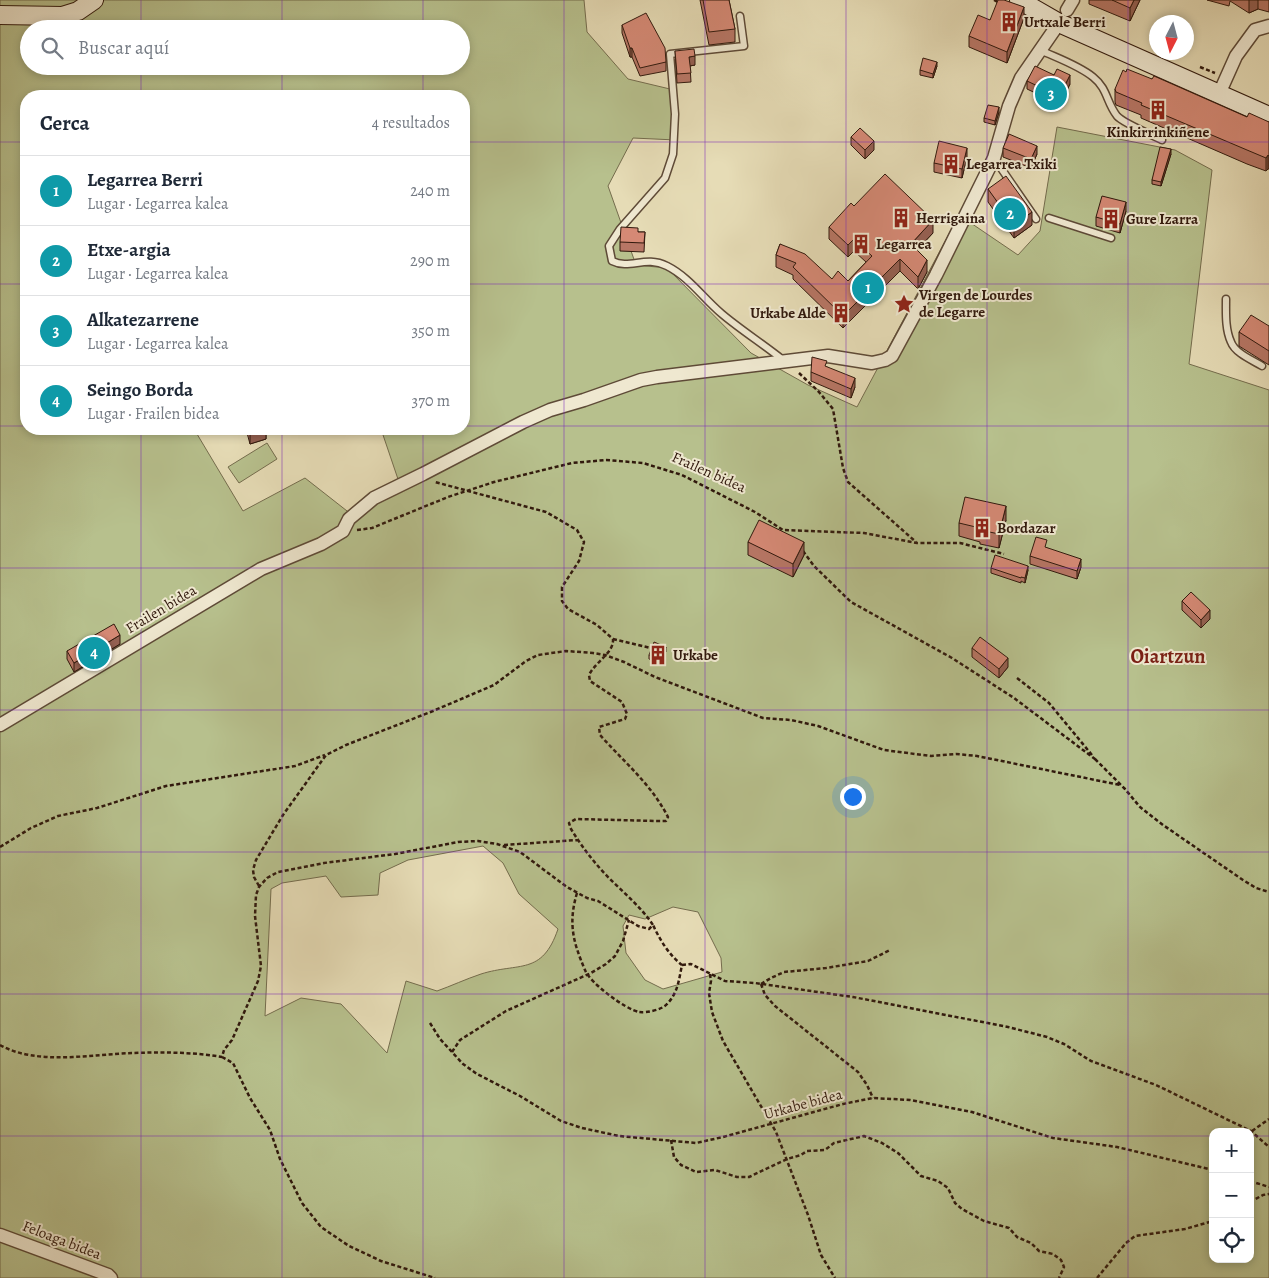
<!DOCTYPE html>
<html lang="es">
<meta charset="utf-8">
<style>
:root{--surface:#fff;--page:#f2f2f3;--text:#1f2937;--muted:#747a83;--line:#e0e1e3;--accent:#db2777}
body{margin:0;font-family:Alegreya,serif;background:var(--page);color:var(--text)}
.controls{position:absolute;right:15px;bottom:15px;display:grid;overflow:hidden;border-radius:10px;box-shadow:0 2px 8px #0003}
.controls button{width:45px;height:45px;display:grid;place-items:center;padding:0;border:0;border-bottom:1px solid var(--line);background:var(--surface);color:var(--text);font:25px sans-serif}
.compass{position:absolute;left:1149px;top:15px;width:45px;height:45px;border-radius:50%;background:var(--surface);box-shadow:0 2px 8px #0003;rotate:186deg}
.you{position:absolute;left:852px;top:796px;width:18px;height:18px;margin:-12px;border:4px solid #fff;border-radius:50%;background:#1a73e8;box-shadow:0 0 0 8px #1a73e833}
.badge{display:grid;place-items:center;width:32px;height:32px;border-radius:50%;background:var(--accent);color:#fff;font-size:16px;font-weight:700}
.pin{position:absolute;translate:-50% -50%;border:2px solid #fff;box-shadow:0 1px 5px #0006}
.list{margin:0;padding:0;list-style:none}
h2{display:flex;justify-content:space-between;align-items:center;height:65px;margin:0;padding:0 20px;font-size:21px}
h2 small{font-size:16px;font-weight:400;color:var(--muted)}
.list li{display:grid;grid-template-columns:32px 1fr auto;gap:15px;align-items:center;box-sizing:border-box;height:70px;padding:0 20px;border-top:1px solid var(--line)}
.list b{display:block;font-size:19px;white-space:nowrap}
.list p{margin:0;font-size:16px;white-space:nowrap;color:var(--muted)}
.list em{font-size:16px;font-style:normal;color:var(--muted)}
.icon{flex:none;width:28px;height:28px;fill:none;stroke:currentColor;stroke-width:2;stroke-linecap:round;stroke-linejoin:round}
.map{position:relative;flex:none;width:1269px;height:1278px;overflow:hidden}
.search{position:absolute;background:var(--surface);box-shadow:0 2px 8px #0003;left:20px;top:20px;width:450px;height:55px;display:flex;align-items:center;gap:12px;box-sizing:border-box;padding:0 18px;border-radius:28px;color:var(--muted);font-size:19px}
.panel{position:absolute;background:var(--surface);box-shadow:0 2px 8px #0003;left:20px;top:90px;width:450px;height:345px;border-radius:20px}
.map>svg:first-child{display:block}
</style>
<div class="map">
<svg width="1269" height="1278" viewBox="0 0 1269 1278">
<rect width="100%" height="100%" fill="#e6dcb6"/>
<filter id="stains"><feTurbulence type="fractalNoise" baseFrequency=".004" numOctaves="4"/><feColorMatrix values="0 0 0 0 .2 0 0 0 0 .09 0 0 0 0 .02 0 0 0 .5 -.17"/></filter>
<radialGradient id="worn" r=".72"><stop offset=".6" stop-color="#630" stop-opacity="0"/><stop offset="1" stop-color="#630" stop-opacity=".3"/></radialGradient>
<!-- green -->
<path fill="#b7c08d" stroke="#746c4d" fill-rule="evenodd" d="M0 0H584L587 32 628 79 670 89 676 140 633 138 608 186 636 265 667 268 751 353 808 385 857 407 959 215 1018 255 1040 231 1057 127 1175 150 1212 170 1189 364 1269 390V1278H0ZM29 29H461V66H29ZM26 96H464V429H381L401 488 356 518 305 478 243 511 194 429H26ZM483 846 503 863 519 894 558 929C542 976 519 962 481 974 466 979 451 986 437 991L406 981 387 1053 341 1004 301 998 265 1016 271 889 282 883 326 876 341 897 378 895 380 873 408 860ZM673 907 698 912 721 958 722 972 663 989 645 980 626 953 623 926 629 915 645 919ZM1213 1132H1250V1259H1213Z
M267 443 277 459 239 483 228 467Z"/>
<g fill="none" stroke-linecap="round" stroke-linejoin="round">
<defs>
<path id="lane" d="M740 16 744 46 670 54 675 114 673 154 665 178 620 229 609 246 612 261C630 270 645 255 667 266 689 277 703 298 722 314 741 330 763 344 783 360
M1040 50C1057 58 1078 65 1093 77 1108 89 1106 102 1117 116 1123 123 1152 135 1162 140
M994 158 1036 219
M1049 218 1111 238
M1226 299C1226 312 1225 329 1231 342 1235 353 1252 360 1262 366"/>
<path id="street" d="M1067 10 1073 0
M1219 94 1236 56 1255 30 1269 26
M0 725 261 569 321 544 343 531 349 519 374 498 423 474 523 422 550 410 584 400 641 380 657 377 828 356 872 363 885 360 892 356 936 275 994 158 1009 106 1021 78 1059 23
M0 1235 108 1275 111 1278"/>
<path id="secondary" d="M1019 0 1059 23 1269 116
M0 15 62 16 78 11 94 0"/>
</defs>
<!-- lane casing -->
<use href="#lane" stroke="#5e4a37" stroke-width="9"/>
<!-- street casing -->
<use href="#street" stroke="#5e4a37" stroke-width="15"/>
<!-- secondary casing -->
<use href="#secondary" stroke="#31190d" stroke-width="20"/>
<!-- path -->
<path stroke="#31190d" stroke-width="2.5" stroke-dasharray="4 2.5" stroke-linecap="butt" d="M994 0 1000 3
M1200 67 1215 73
M799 373 819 392 833 409 843 468 848 482 916 542
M357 530 372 528 448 497 494 482 572 463 606 460 643 463 682 475 755 512 783 530 864 533 917 543H960L1004 554
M803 551 814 566 851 602 952 658 1014 698 1095 759
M613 639 655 649
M1017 678 1049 703 1092 755
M1095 759 1125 789 1140 807 1163 825 1243 880 1256 888 1269 892
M504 845 578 840
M0 847 31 828 58 816 97 808 166 786 295 766 325 755
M259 886 254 877 253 870 256 860 283 815 326 755 346 745 433 711 494 685 526 661 538 655 566 651 593 653 605 655 624 662 655 677 763 718 791 720 818 726 884 750 931 756 956 754 977 756 1120 785
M577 893C568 923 573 942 585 970 590 983 625 1009 639 1012 646 1013 662 1010 667 1004 678 993 679 979 682 965 669 955 660 940 653 925
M682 965 691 964 725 981 755 983 853 997 1008 1027 1047 1037 1064 1044 1091 1061 1156 1085 1251 1131 1269 1147
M710 974 711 981 709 993 712 1012 723 1041 776 1132 808 1215 821 1255 835 1278
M761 984 765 995 775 1006 858 1072 867 1085 873 1098
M761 984 771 978 784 972 826 968 868 961 890 950
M430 1023 440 1039 452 1052 463 1064 477 1074 520 1096 561 1121 582 1128 619 1136 696 1143 723 1137 843 1104 873 1098 910 1100 972 1112 1053 1138 1117 1147 1213 1170
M0 1045C37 1066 93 1054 133 1053 162 1052 193 1052 222 1057L224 1050 232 1040 258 981 261 966 255 916 256 895 259 887 267 878 278 872 324 863 395 854 458 842 478 841 497 844 520 852 567 887 587 898 598 901 638 926 649 929 653 925C641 907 625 894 610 879 595 864 582 847 571 829L569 823 576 819 657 821H666L668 817C651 784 624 762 600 735L599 727 625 719 627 714 622 702 590 681 589 675C596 661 614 653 613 639L597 625 568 609 562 601V587L579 561 584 542 577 530 546 512 435 482
M452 1052 460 1040 506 1011 591 973 606 964 615 956 623 941 629 920
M222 1057 233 1063 250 1098 270 1130 280 1159 302 1203 321 1227 349 1246 381 1261 435 1278
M1252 1131 1269 1119
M671 1140 674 1157 681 1165 696 1172 715 1170 737 1177H749L787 1159 801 1155 807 1151 825 1150 834 1143 864 1136 882 1143 898 1153 921 1176 938 1181 948 1188 955 1203 962 1209 984 1221 1009 1228 1017 1237 1031 1243 1039 1251 1053 1254 1061 1260 1064 1267 1059 1278
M1250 1181 1269 1187
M1250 1202 1263 1195 1269 1194
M1097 1278 1126 1243 1135 1236 1185 1229 1213 1221"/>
<!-- lane -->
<use href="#lane" stroke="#efe8d0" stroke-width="6"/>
<!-- street -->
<use href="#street" stroke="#efe8d0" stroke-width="12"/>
<!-- secondary -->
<use href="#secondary" stroke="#efe8d0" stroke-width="18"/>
</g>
<!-- wall -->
<path fill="#b77665" stroke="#31190d" d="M700 0H729L735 29V42L709 45Z
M1089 0H1140L1130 21 1089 4Z
M1207 0H1269V12L1258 9 1249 13 1230 1 1229 6Z
M1024 18 1007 63 969 47V36L990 20Z
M622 25 666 62V71L640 76 632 57H630L622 33Z
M675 51 695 65 690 66 691 82 677 83Z
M937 66 933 78 920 75V70Z
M1054 75 1070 84 1057 110 1044 104V97L1027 89V81Z
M1152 79 1247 117 1269 122V169H1268L1266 171 1247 164 1141 118V115L1116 105 1115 102V89Z
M999 112 995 125 984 122V118Z
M851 137 874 150 865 159 851 145Z
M1003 148 1037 154 1031 168 1003 157Z
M1171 154 1161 186 1152 184V180Z
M967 157 962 178 934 172V163Z
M988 189 1032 225 1014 238 988 202Z
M854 206 933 233 917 250 927 272 918 289 900 271 843 328 793 279V275L776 267V255L780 244 832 279 848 281 866 262 854 251 848 257 829 239V227Z
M1126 211 1120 233 1096 226V217Z
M638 232H645L644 252 620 251V242Z
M1269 326V365L1239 346V332Z
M827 367 855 387 851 398 811 381V372Z
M246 429H266V439L250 444Z
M1006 520 999 548 980 544V542L959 536V523Z
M748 542 804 555 793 577 748 555Z
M1047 548 1081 567 1077 579 1030 564V556Z
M991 568 1028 570 1025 583 1021 581V583L991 573Z
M1182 601 1210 619 1201 628 1182 610Z
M120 644 74 672 67 659V651Z
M972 648 1008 667 999 678 972 657Z
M666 651 661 664 649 659V655Z"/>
<!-- shaded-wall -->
<path fill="#956052" stroke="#31190d" d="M1134 0H1140L1130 21V8Z
M1249 0H1258V9L1249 13Z
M1024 7V18L1007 63V52Z
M630 48H632V57H630Z
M695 56V65L689 66V57Z
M937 62V66L933 78V74Z
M1070 75V84L1057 110V101Z
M999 107V112L995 125V121Z
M874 141V150L865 159V150Z
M1037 146V154L1031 168V159Z
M967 148V157L962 178V169Z
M1171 149V154L1161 186V182Z
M1268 155V169L1266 171V158Z
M1126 202V211L1120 233V224Z
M1032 212V225L1014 238V225Z
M933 220V233L911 256V244Z
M854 239V251L848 257V245Z
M900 259V271L843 328V316Z
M927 260V272L918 289V277Z
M855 378V387L851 398V389Z
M256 429H266V439L250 444V430Z
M1006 506V520L999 548V534Z
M804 542V555L793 577V564Z
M1081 559V567L1077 579V571Z
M1028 566V570L1025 583V578Z
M1210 610V619L1201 628V620Z
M120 635V644L74 672V663Z
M666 647V651L661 664V659Z
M1008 658V667L999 678V669Z"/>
<!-- building -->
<path fill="#d58975" stroke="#31190d" d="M703 0H729L735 29 709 32Z
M998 0H1004L1024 7 1007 52 969 36 978 15 990 20Z
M1112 0H1134L1130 8Z
M646 13 665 48 666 62 640 68 632 48H630L622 25Z
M694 49 695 56 689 57 691 73 677 74 675 51Z
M923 58 937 62 933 74 920 70Z
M1035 66 1054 75 1057 69 1070 75 1057 101 1044 95 1046 90 1027 81Z
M1127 69 1152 79 1154 76 1247 117 1249 113 1269 122V156L1268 155 1266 158 1247 150 1141 105 1142 103 1116 92 1115 89 1123 70 1126 72Z
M988 105 999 107 995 121 984 118Z
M860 128 874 141 865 150 851 137Z
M1009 134 1037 146 1031 159 1003 148Z
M939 141 967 148 962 169 934 163Z
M1160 147 1171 149 1161 182 1152 180Z
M885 174 933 220 911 244 927 260 918 277 900 259 843 316 793 267 796 263 776 255 780 244 805 254 832 279 838 271 848 281 872 256 854 239 848 245 829 227 851 203 854 206Z
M1006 176 1032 212 1014 225 988 189Z
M1102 196 1126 202 1120 224 1096 217Z
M621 227 638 228V232H645L644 243 620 242Z
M1251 315 1269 326V351L1239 332Z
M812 357 827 361 825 366 855 378 851 389 811 372Z
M965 497 1006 506 999 534 980 530V528L959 523Z
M759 520 804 542 793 564 748 542Z
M1036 537 1047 540 1045 547 1081 559 1077 571 1030 556Z
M995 555 1028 566 1025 578 1021 577V578L991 568Z
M1191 592 1210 610 1201 620 1182 601Z
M114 624 120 635 74 663 67 651Z
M980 637 1008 658 999 669 972 648Z
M654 642 666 647 661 659 649 655Z"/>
<!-- grid -->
<path fill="none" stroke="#7b2cbf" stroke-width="1" stroke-opacity="0.55" d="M141 0V29M282 0V29M423 0V29M564 0V1278M705 0V1278M846 0V1278M987 0V1278M1128 0V1278M141 66V96M282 66V96M423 66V96M0 142H26M464 142H1269M0 284H26M464 284H1269M0 426H26M464 426H1269M141 429V1278M282 429V1278M423 429V1278M0 568H1269M0 710H1269M0 852H1269M0 994H1269M0 1136H1213M1250 1136H1269"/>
<!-- icons -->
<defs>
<symbol id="building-bare" viewBox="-9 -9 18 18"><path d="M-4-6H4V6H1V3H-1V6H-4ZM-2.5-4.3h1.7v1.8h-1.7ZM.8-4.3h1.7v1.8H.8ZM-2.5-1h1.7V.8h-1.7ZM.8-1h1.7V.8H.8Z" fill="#8f2418" stroke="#efe8d0" stroke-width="2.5" paint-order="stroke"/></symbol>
<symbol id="sight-bare" viewBox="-9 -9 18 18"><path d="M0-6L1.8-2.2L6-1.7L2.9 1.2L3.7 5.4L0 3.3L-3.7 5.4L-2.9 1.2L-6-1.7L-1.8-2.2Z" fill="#8f2418" stroke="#efe8d0" stroke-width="2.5" paint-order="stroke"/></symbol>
</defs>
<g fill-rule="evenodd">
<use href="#building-bare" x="995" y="8" width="28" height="28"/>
<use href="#building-bare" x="1144" y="96" width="28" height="28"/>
<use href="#building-bare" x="937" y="150" width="28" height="28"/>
<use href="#building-bare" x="887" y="204" width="28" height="28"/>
<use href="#building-bare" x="1097" y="205" width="28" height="28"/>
<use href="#building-bare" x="847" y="230" width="28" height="28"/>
<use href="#sight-bare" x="890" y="290" width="28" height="28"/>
<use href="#building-bare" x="827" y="299" width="28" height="28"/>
<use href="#building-bare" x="968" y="514" width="28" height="28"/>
<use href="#building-bare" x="644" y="641" width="28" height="28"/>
</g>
<g text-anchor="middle" stroke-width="4" stroke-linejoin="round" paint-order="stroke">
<!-- poi labels -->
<g font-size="15" font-weight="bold" fill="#31190d" stroke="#efe8d0" text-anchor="start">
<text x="1024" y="27">Urtxale Berri</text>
<text x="1158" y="137" text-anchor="middle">Kinkirrinkiñene</text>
<text x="966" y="169">Legarrea Txiki</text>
<text x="916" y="223">Herrigaina</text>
<text x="1126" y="224">Gure Izarra</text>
<text x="876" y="249">Legarrea</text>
<text x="919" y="300">Virgen de Lourdes<tspan x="919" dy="17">de Legarre</tspan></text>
<text x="826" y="318" text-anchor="end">Urkabe Alde</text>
<text x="997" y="533">Bordazar</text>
<text x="673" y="660">Urkabe</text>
</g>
<!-- street labels -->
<g font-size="15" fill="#31190d" stroke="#efe8d0">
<text transform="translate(709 472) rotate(24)" y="5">Frailen bidea</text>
<text transform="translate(161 609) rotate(-31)" y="5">Frailen bidea</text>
<text transform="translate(803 1104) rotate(-15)" y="5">Urkabe bidea</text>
<text transform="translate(62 1240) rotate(21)" y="5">Feloaga bidea</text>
</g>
<!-- district labels -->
<g font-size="20" font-weight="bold" fill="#7a1f14" stroke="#efe8d0">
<text x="1168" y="663">Oiartzun</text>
</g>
</g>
<rect width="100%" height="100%" filter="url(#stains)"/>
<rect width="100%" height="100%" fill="url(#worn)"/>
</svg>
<div class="controls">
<button>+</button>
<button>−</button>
<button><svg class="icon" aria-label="locate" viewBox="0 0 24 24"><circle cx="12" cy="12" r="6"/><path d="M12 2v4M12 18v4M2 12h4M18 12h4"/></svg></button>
</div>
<svg class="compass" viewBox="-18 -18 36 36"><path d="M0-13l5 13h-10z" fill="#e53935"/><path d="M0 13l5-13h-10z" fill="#747a83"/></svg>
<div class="you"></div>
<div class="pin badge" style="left:868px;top:288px;background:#0f9aa8">1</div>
<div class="pin badge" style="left:1010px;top:214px;background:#0f9aa8">2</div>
<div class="pin badge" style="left:1051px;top:94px;background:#0f9aa8">3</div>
<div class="pin badge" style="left:94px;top:653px;background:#0f9aa8">4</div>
<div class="search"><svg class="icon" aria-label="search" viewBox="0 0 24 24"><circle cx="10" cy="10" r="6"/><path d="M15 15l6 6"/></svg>Buscar aquí</div>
<section class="panel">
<h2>Cerca<small>4 resultados</small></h2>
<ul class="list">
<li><span class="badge" style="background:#0f9aa8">1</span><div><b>Legarrea Berri</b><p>Lugar · Legarrea kalea</p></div><em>240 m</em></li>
<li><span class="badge" style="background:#0f9aa8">2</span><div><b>Etxe-argia</b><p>Lugar · Legarrea kalea</p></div><em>290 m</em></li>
<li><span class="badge" style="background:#0f9aa8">3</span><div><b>Alkatezarrene</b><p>Lugar · Legarrea kalea</p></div><em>350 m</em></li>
<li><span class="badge" style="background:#0f9aa8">4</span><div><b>Seingo Borda</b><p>Lugar · Frailen bidea</p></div><em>370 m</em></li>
</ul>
</section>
</div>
